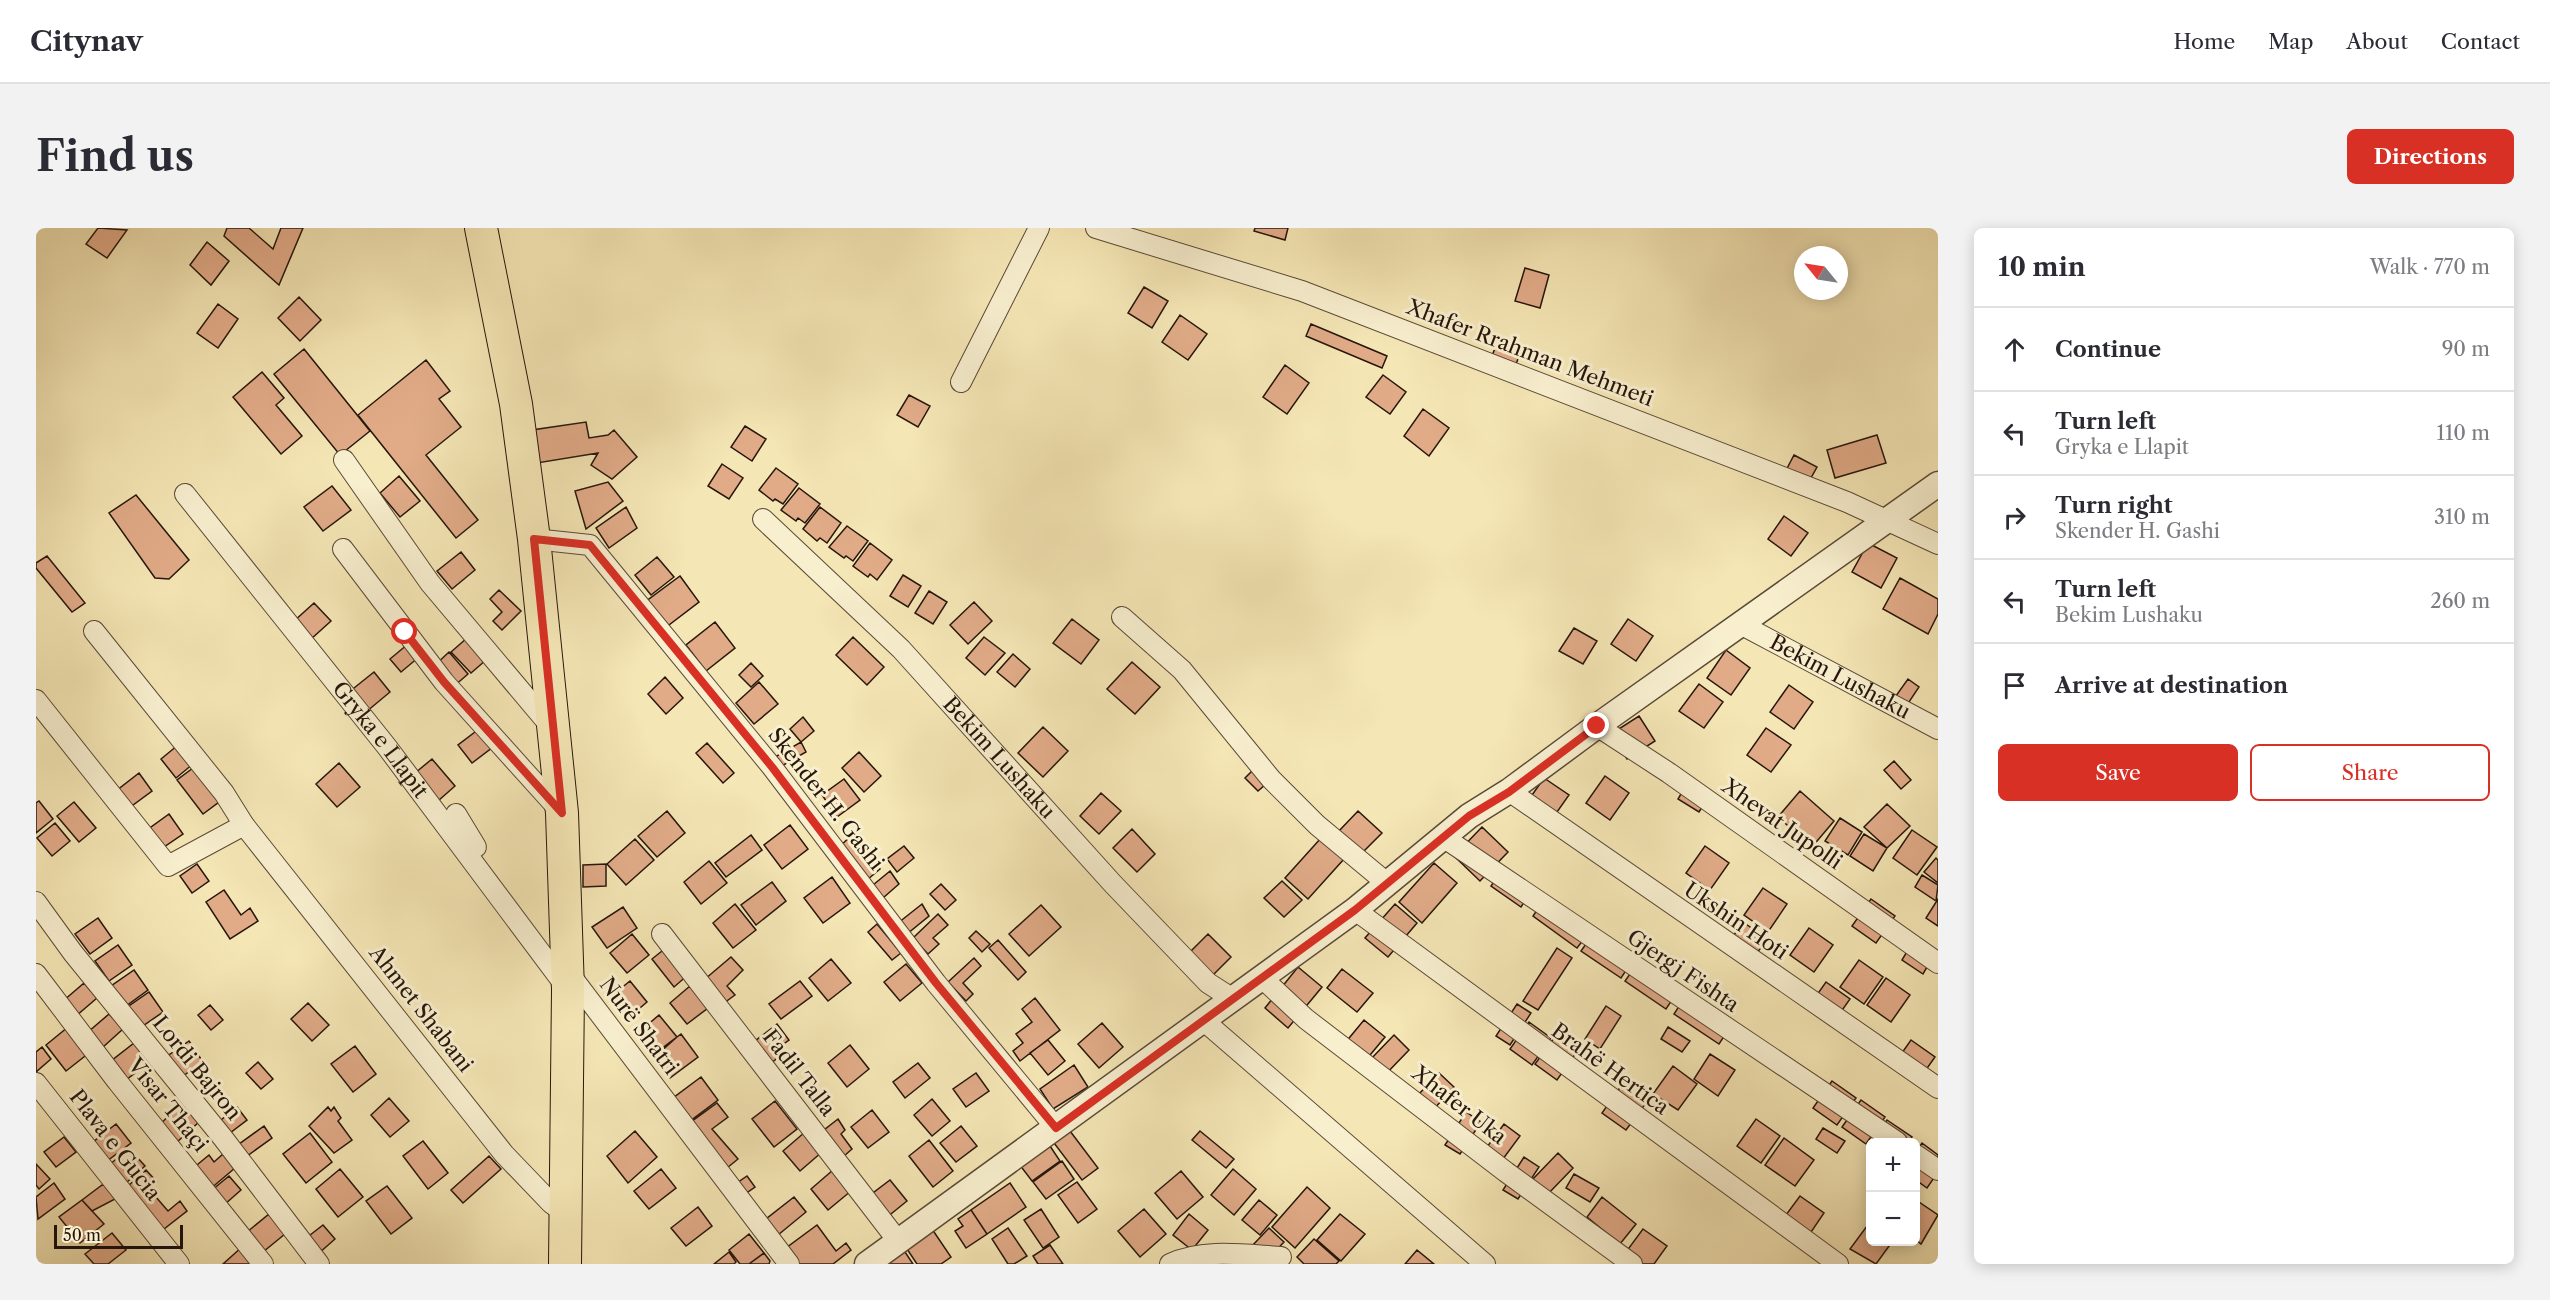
<!DOCTYPE html>
<meta charset="utf-8">
<style>
:root{--surface:#fff;--page:#f2f2f3;--text:#2b2b33;--muted:#7c7c81;--line:#e1e1e2;--accent:#d93025}
body{margin:0;font-family:"Libre Caslon Text",serif;background:var(--page);color:var(--text)}
.controls{position:absolute;right:18px;bottom:18px;display:grid;overflow:hidden;border-radius:9px;box-shadow:0 3px 15px #0003}
.controls button{width:54px;height:54px;display:grid;place-items:center;padding:0;border:0;border-bottom:2px solid var(--line);background:var(--surface);color:var(--text);font:30px sans-serif}
.compass{position:absolute;left:1758px;top:18px;width:54px;height:54px;border-radius:50%;background:var(--surface);box-shadow:0 3px 15px #0003;rotate:300deg}
.scale{position:absolute;left:18px;bottom:15px;width:129px;box-sizing:border-box;padding-left:6px;border:3px solid #26160c;border-top:0;font-size:16px;line-height:21px;white-space:nowrap;color:#26160c;-webkit-text-stroke:4px #f8efcf;paint-order:stroke}
.stop{position:absolute;width:18px;height:18px;margin:-14px;border:4px solid #d93025;border-radius:50%;background:#fff}
.stop.end{background:#d93025;border-color:#fff;box-shadow:0 2px 6px #0008}
.list{margin:0;padding:0;list-style:none}
h2{display:flex;justify-content:space-between;align-items:center;height:78px;margin:0;padding:0 24px;font-size:26px}
h2 small{font-size:20px;font-weight:400;color:var(--muted)}
.list li{display:grid;grid-template-columns:39px 1fr auto;gap:18px;align-items:center;box-sizing:border-box;height:84px;padding:0 24px;border-top:2px solid var(--line)}
.list b{display:block;font-size:22px;white-space:nowrap}
.list p{margin:0;font-size:20px;white-space:nowrap;color:var(--muted)}
.list em{font-size:20px;font-style:normal;color:var(--muted)}
.actions{display:flex;gap:12px;padding:18px 24px}
.actions a{flex:1;padding:14px 0;border:2px solid var(--accent);border-radius:9px;text-align:center;font-size:21px;color:var(--accent)}
.actions .main{background:var(--accent);color:#fff}
.icon{flex:none;width:33px;height:33px;fill:none;stroke:currentColor;stroke-width:2;stroke-linecap:round;stroke-linejoin:round}
.map{position:relative;flex:none;width:1902px;height:1036px;overflow:hidden;border-radius:9px}
header{display:flex;align-items:center;gap:36px;box-sizing:border-box;height:84px;padding:0 30px;background:var(--surface);border-bottom:2px solid var(--line)}
header strong{font-size:28px}
nav{display:flex;gap:33px;margin-inline-start:auto;font-size:21px}
.intro{display:flex;align-items:center;justify-content:space-between;box-sizing:border-box;height:144px;padding:0 36px}
h1{margin:0;font-size:42px}
.button{padding:15px 27px;border-radius:9px;background:var(--accent);color:#fff;font-size:21px;font-weight:700}
main{display:flex;gap:36px;padding:0 36px}
aside{flex:1;background:var(--surface);border-radius:9px;box-shadow:0 3px 15px #0003}
.map>svg:first-child{display:block}
</style>
<header>
<strong>Citynav</strong>
<nav><a>Home</a><a>Map</a><a>About</a><a>Contact</a></nav>
</header>
<div class="intro"><h1>Find us</h1><a class="button">Directions</a></div>
<main>
<div class="map">
<svg width="1902" height="1036" viewBox="0 0 1902 1036">
<rect width="100%" height="100%" fill="#f5e6b5"/>
<filter id="stains"><feTurbulence type="fractalNoise" baseFrequency=".00333" numOctaves="4"/><feColorMatrix values="0 0 0 0 .2 0 0 0 0 .09 0 0 0 0 .02 0 0 0 .5 -.17"/></filter>
<radialGradient id="worn" r=".72"><stop offset=".6" stop-color="#630" stop-opacity="0"/><stop offset="1" stop-color="#630" stop-opacity=".3"/></radialGradient>
<!-- building -->
<path fill="#e1ab88" stroke="#26160c" stroke-width="1.5" d="M62 0 91 2 71 30 50 16Z
M191 0H213L237 21 245 0H267L243 57 188 8Z
M1219 0H1252L1249 12 1218 3Z
M171 14 193 33 175 57 154 37Z
M1489 40 1513 47 1504 80 1479 73Z
M1108 59 1132 73 1116 100 1092 85Z
M263 69 285 92 264 113 242 90Z
M182 76 202 91 182 120 161 105Z
M1144 87 1171 106 1152 132 1126 114Z
M1275 96 1351 128 1346 140 1270 108Z
M1459 120 1483 128 1474 153 1450 144Z
M268 121 334 203 304 227 238 146Z
M390 132 414 163 403 171 425 199 390 227 442 292 420 310 322 187Z
M1249 137 1273 155 1251 186 1227 169Z
M226 144 248 170 240 177 266 208 245 226 197 169Z
M1347 147 1370 164 1354 186 1330 169Z
M873 167 894 178 882 199 861 187Z
M1387 181 1413 200 1393 228 1368 208Z
M550 194 553 210 572 207 578 202 601 229 576 251 555 237 562 225 501 235 496 202Z
M709 198 730 211 716 233 695 219Z
M1841 207 1850 235 1799 250 1791 222Z
M1758 227 1781 239 1766 266 1744 254Z
M686 236 707 250 693 271 672 258Z
M740 240 762 256 747 276 739 271 737 273 723 262Z
M363 248 384 273 364 289 344 265Z
M572 254 587 273 550 301 539 263Z
M296 258 315 282 287 303 268 279Z
M763 260 784 276 769 295 762 290 760 293 745 282Z
M100 267 153 332 133 351 119 350 73 285Z
M590 279 601 300 573 320 560 300Z
M784 279 805 295 791 315 784 310 781 313 767 301Z
M1748 288 1772 305 1755 328 1732 311Z
M811 298 832 313 817 333 810 328 808 330 793 319Z
M834 315 856 332 841 352 834 346 832 349 817 338Z
M1832 315 1861 330 1845 360 1816 344Z
M425 324 439 342 416 361 401 343Z
M11 328 49 375 36 384 0 340V335Z
M621 329 638 349 615 367 599 347Z
M867 347 885 358 872 379 854 368Z
M644 348 663 374 629 400 609 374Z
M1864 350 1902 371V386L1892 406 1847 381Z
M463 362 485 383 466 402 457 393 466 384 454 371Z
M893 363 911 374 897 396 879 385Z
M938 374 956 393 932 416 914 397Z
M278 375 295 393 274 412 257 394Z
M1036 391 1063 412 1045 436 1017 415Z
M1592 391 1617 408 1600 433 1575 416Z
M679 394 699 420 670 443 650 417Z
M1538 400 1561 413 1547 436 1523 423Z
M817 409 848 439 831 457 800 427Z
M948 409 969 425 949 447 930 430Z
M431 410 450 432 435 445 415 424Z
M372 416 383 429 365 444 354 431Z
M1690 422 1714 440 1695 467 1671 450Z
M413 424 432 446 417 459 398 438Z
M977 426 994 441 979 459 961 444Z
M1096 434 1124 459 1099 486 1071 461Z
M715 435 727 448 715 459 703 447Z
M338 444 354 464 330 484 313 464Z
M629 449 647 470 630 486 612 466Z
M1872 451 1883 459 1869 480 1857 472Z
M723 454 742 476 718 496 700 475Z
M1663 456 1687 474 1668 500 1643 483Z
M1753 457 1777 474 1758 501 1734 484Z
M1603 488 1619 513 1591 531 1575 506Z
M767 489 778 503 765 514 754 501Z
M1007 499 1032 523 1007 549 982 525Z
M1730 500 1755 517 1735 544 1711 527Z
M443 501 457 519 436 535 422 517Z
M765 514 770 524 744 539 739 529Z
M671 515 698 545 687 555 660 525Z
M142 517 157 536 140 550 125 531Z
M823 524 845 548 828 564 806 540Z
M396 531 419 558 402 573 379 545Z
M1858 533 1875 552 1865 561 1848 542Z
M303 535 324 559 301 579 280 556Z
M157 540 183 574 167 586 141 552Z
M1217 542 1230 556 1222 563 1209 550Z
M103 545 116 563 93 580 80 563Z
M1569 548 1593 565 1574 592 1550 575Z
M1508 550 1533 567 1514 594 1489 577Z
M808 551 824 572 801 589 786 567Z
M1649 559 1670 573 1663 584 1642 571Z
M1764 563 1798 593 1776 619 1742 589Z
M1065 565 1085 583 1063 606 1044 588Z
M3 573 17 591 0 605V575Z
M38 574 60 600 43 614 21 588Z
M1851 576 1874 598 1851 620 1828 599Z
M631 583 649 605 621 629 602 608Z
M1322 583 1346 605 1325 626 1302 604Z
M133 586 147 606 125 621 111 602Z
M1804 590 1826 604 1812 627 1789 613Z
M19 595 34 613 16 628 1 610Z
M754 597 772 621 746 641 728 617Z
M1446 599 1472 624 1444 653 1418 628Z
M1096 601 1119 626 1101 644 1077 620Z
M1876 602 1901 619 1881 647 1857 630Z
M1828 606 1851 620 1837 643 1814 628Z
M715 607 726 622 690 649 679 635Z
M815 608 844 641 831 652 804 618Z
M1285 610 1308 631 1272 671 1249 650Z
M599 611 618 632 590 657 571 636Z
M868 618 878 630 861 644 851 631Z
M1669 618 1693 635 1674 662 1650 645Z
M1900 630 1902 632V655L1888 644Z
M673 633 691 655 665 676 648 654Z
M1398 635 1421 655 1386 695 1363 674Z
M161 636 173 653 156 665 144 648Z
M570 636V658L547 659V637Z
M1467 641 1491 670 1485 679 1455 658Z
M854 643 863 656 847 670 837 657Z
M1886 647 1902 657 1900 673 1879 659Z
M796 649 814 675 787 695 768 670Z
M1246 653 1266 672 1248 689 1228 670Z
M736 654 750 673 720 697 705 677Z
M905 656 920 672 909 682 894 666Z
M1727 660 1751 676 1732 704 1708 687Z
M188 662 205 687 214 680 222 693 194 711 170 674Z
M1510 669 1551 707 1541 720 1497 688Z
M1835 671 1859 688 1840 715 1816 698Z
M1902 671V698L1890 690Z
M699 676 720 702 697 720 677 695Z
M886 676 893 688 871 706 862 695Z
M1359 676 1381 695 1352 729 1329 710Z
M1005 677 1025 699 993 728 973 706Z
M587 679 601 700 571 720 556 699Z
M902 686 912 697 897 710 903 716 892 726 877 710Z
M62 690 76 710 54 726 39 706Z
M1707 694 1731 711 1712 738 1688 721Z
M841 696 865 725 856 732 832 704Z
M1773 700 1797 717 1778 744 1754 727Z
M940 703 954 716 946 724 933 710Z
M596 706 613 727 591 745 574 725Z
M1172 706 1195 729 1176 748 1153 725Z
M1557 706 1593 738 1585 750 1545 723Z
M962 712 990 744 982 752 953 720Z
M82 717 96 737 73 753 59 733Z
M631 719 653 746 638 759 616 731Z
M1521 720 1536 730 1502 782 1487 773Z
M1873 720 1894 734 1887 746 1866 732Z
M695 729 707 742 691 758 699 767 688 775 669 751Z
M938 730 945 738 927 755 937 766 930 773 912 754Z
M795 731 815 755 792 773 773 750Z
M1823 732 1847 749 1828 776 1804 759Z
M870 736 886 755 864 773 848 754Z
M1601 736 1638 769 1630 781 1589 753Z
M1262 739 1286 759 1252 800 1229 780Z
M1306 741 1337 765 1321 784 1291 760Z
M98 742 112 762 90 778 75 758Z
M1850 750 1874 767 1855 794 1831 777Z
M594 753 611 774 591 791 574 769Z
M764 753 776 768 745 791 733 776Z
M1790 754 1814 771 1795 798 1771 781Z
M48 755 61 770 40 788 27 773Z
M654 758 672 780 651 796 634 775Z
M113 764 127 784 104 800 90 780Z
M1649 769 1691 804 1683 816 1638 786Z
M999 770 1024 802 984 833 977 823 987 815 980 806 996 794 986 781Z
M272 775 293 797 276 813 255 791Z
M1481 776 1495 785 1474 817 1460 808Z
M174 777 187 792 175 802 162 787Z
M1570 778 1585 788 1564 821 1549 811Z
M73 786 87 801 66 820 52 804Z
M623 787 641 809 622 826 603 804Z
M1328 792 1349 809 1330 832 1309 815Z
M1493 794 1515 810 1496 837 1474 821Z
M1066 795 1087 819 1063 840 1042 816Z
M741 796 753 812 738 823 743 829 735 835 719 813Z
M32 799 53 825 30 843 10 817Z
M1632 799 1654 813 1646 824 1625 811Z
M645 806 662 829 634 850 617 827Z
M1358 807 1373 822 1347 849 1332 834Z
M1518 810 1540 825 1521 852 1499 836Z
M1012 812 1029 833 1012 847 994 825Z
M1875 812 1899 829 1880 856 1856 839Z
M153 813 167 834 144 850 130 829Z
M98 815 113 834 90 852 75 833Z
M814 817 833 841 811 859 792 835Z
M319 818 340 846 317 864 295 836Z
M6 819 15 831 0 844V824Z
M1674 826 1699 842 1682 868 1658 851Z
M222 834 237 851 225 861 210 845Z
M882 835 894 850 869 870 857 854Z
M1038 837 1052 859 1017 881 1004 861Z
M1637 838 1661 856 1642 882 1617 866Z
M940 845 953 863 930 879 917 861Z
M1403 845 1418 859 1397 882 1382 867Z
M665 849 682 872 654 893 637 870Z
M1796 853 1820 870 1801 897 1777 880Z
M1585 858 1610 875 1590 902 1566 885Z
M353 870 373 893 354 909 335 887Z
M896 871 914 893 896 908 878 887Z
M1825 872 1849 889 1830 916 1806 899Z
M739 873 761 901 738 919 716 891Z
M148 874 163 894 140 915 124 896Z
M681 875 692 889 676 901 702 931 691 940 655 894Z
M201 879 211 892 190 908 180 896Z
M292 879 295 883 298 879 305 890 302 893 316 912 298 925 273 898Z
M836 882 853 904 832 920 815 899Z
M1430 884 1445 894 1424 926 1409 917Z
M802 891 809 902 805 906 816 921 807 929 788 902Z
M1720 891 1744 908 1725 935 1701 918Z
M1851 892 1876 909 1872 914H1835Z
M80 896 95 915 71 933 57 914Z
M1468 896 1484 908 1464 935 1448 923Z
M228 898 236 910 207 931 199 919Z
M925 898 941 918 920 934 904 915Z
M1787 900 1809 913 1801 925 1780 911Z
M599 903 621 929 592 955 571 928Z
M1034 903 1062 940 1046 952 1018 915Z
M1164 903 1198 931 1190 940 1156 912Z
M769 904 786 924 764 943 747 923Z
M274 905 296 934 270 955 247 926Z
M28 909 40 924 20 939 8 924Z
M1748 910 1778 932 1759 958 1729 937Z
M893 912 917 943 897 959 873 928Z
M387 913 412 945 392 961 367 928Z
M1012 915 1024 933 996 953 983 936Z
M1886 915 1902 927V944L1891 960 1880 952V924Z
M1522 925 1537 940 1511 967 1496 952Z
M187 926 199 940 173 962 156 941 173 927 178 934Z
M100 928 109 938 90 955 74 936 83 929 89 937Z
M453 928 465 941 427 975 415 962Z
M1488 929 1503 939 1482 971 1467 962Z
M1026 933 1038 951 1010 971 997 954Z
M0 936 14 951 3 961 0 957Z
M304 941 327 969 302 989 280 961Z
M625 941 640 960 613 981 598 963Z
M1197 941 1220 961 1198 987 1175 967Z
M110 942 121 954 113 961 132 983 144 973 151 983 128 1001 92 958Z
M797 942 815 963 792 982 775 961Z
M1145 943 1167 969 1141 991 1119 965Z
M1538 946 1563 960 1554 974 1530 960Z
M193 948 205 962 188 977 176 962Z
M711 948 719 959 709 966 701 955Z
M854 952 871 973 850 990 833 968Z
M1041 954 1061 981 1042 995 1022 967Z
M18 955 29 971 2 991 0 969Z
M974 955 990 979 951 1006 935 982Z
M66 957 74 958 81 970 56 983 46 972Z
M351 958 376 990 355 1006 330 973Z
M1271 959 1294 980 1259 1020 1236 999Z
M1764 968 1788 985 1769 1013 1744 995Z
M758 969 770 984 742 1007 730 991Z
M1566 969 1600 996 1584 1016 1551 989Z
M46 972 68 996 44 1015 23 989Z
M1223 972 1241 987 1224 1007 1206 992Z
M1880 972 1902 987 1885 1016 1880 1012Z
M662 979 676 998 650 1018 635 1000Z
M1005 981 1023 1009 1007 1020 988 992Z
M1108 981 1130 1006 1104 1029 1082 1003Z
M935 982 951 1006 930 1020 919 1003 927 998 922 991Z
M233 986 249 1006 227 1024 211 1004Z
M1153 986 1172 1002 1156 1022 1137 1007Z
M1304 986 1329 1006 1305 1033 1281 1012Z
M1834 994V1014H1856L1840 1036 1814 1021Z
M287 997 299 1011 282 1026 269 1011Z
M781 997 800 1023 810 1015 815 1022 797 1036H761L750 1020Z
M972 1000 991 1028 978 1036H972L956 1011Z
M1233 1000 1248 1014 1230 1033 1215 1019Z
M896 1001 915 1029 905 1036H881L869 1018Z
M1607 1001 1631 1018 1618 1036H1598L1587 1028Z
M76 1005 90 1022 72 1036H58L49 1026Z
M713 1006 728 1025 713 1036H704L693 1022Z
M1278 1011 1303 1033 1300 1036H1268L1261 1029Z
M1014 1017 1027 1036H1002L997 1028Z
M207 1018 220 1036H187Z
M867 1021 877 1036H853L850 1032Z
M1381 1022 1398 1036H1369Z
M693 1024 700 1034 698 1036H678Z
M728 1025 734 1033 733 1036H713Z"/>
<g fill="none" stroke-linecap="round" stroke-linejoin="round">
<defs>
<g id="minor">
<path d="M1060 0 1266 63 1811 274 1902 316"/>
<path d="M925 154 1003 0"/>
<path d="M308 232 394 355 516 500"/>
<path id="s1" d="M149 266 351 519 531 760"/>
<path id="s2" d="M727 291 865 421 1077 656 1172 755 1197 771"/>
<path d="M498 311 554 317 736 539 900 755 1020 900"/>
<path d="M307 321 408 454 526 585"/>
<path d="M1086 389 1146 442 1235 551 1281 597 1352 656"/>
<path id="s3" d="M1706 397 1902 501"/>
<path d="M58 403 188 565 208 597 468 926 515 975 531 987"/>
<path d="M0 472 132 638 208 597"/>
<path d="M1561 498 1633 545 1902 735"/>
<path d="M1473 563 1902 860"/>
<path d="M420 586 440 619"/>
<path d="M1407 609 1861 914"/>
<path d="M0 674 37 725 187 910 283 1036"/>
<path d="M1319 682 1802 1036"/>
<path d="M626 706 862 1013"/>
<path d="M532 744 753 1036"/>
<path d="M0 746 81 853 227 1036"/>
<path d="M1225 749 1270 791 1470 944 1596 1036"/>
<path d="M1168 793 1449 1036"/>
<path d="M0 855 143 1036"/>
<path d="M1880 927 1902 942"/>
<path d="M1134 1036C1167 1020 1210 1027 1245 1029"/>
</g>
<path id="tertiary" d="M831 1036 1319 682 1433 588 1473 563 1561 498 1902 256"/>
<path id="primary" d="M445 0 480 176 498 311 526 585 532 762 529 1036"/>
</defs>
<!-- minor casing -->
<use href="#minor" stroke="#5a4a36" stroke-width="22"/>
<!-- tertiary casing -->
<use href="#tertiary" stroke="#5a4a36" stroke-width="27"/>
<!-- primary casing -->
<use href="#primary" stroke="#26160c" stroke-width="34"/>
<!-- minor -->
<use href="#minor" stroke="#f8efcf" stroke-width="20"/>
<!-- tertiary -->
<use href="#tertiary" stroke="#f8efcf" stroke-width="24"/>
<!-- primary -->
<use href="#primary" stroke="#f5e6b5" stroke-width="32"/>
</g>
<g fill="none" stroke-linecap="round" stroke-linejoin="round">
<!-- route -->
<path stroke="#d93025" stroke-width="8" d="M369 404 408 454 526 585 498 311 554 317 736 539 900 755 1020 900 1319 682 1433 588 1473 564 1561 498"/>
</g>
<g text-anchor="middle" stroke-width="6" stroke-linejoin="round" paint-order="stroke">
<!-- street labels -->
<g font-size="21" fill="#26160c" stroke="#f8efcf">
<text transform="translate(1494 125) rotate(21)" y="7">Xhafer Rrahman Mehmeti</text>
<text dy="7" stroke="none"><textPath href="#s3" startOffset="111">Bekim Lushaku</textPath></text>
<text dy="7" stroke="none"><textPath href="#s1" startOffset="314">Gryka e Llapit</textPath></text>
<text dy="7" stroke="none"><textPath href="#s2" startOffset="336">Bekim Lushaku</textPath></text>
<text transform="translate(790 571) rotate(52)" y="7">Skender H. Gashi</text>
<text transform="translate(1746 596) rotate(35)" y="7">Xhevat Jupolli</text>
<text transform="translate(1700 693) rotate(34)" y="7">Ukshin Hoti</text>
<text transform="translate(1647 743) rotate(34)" y="7">Gjergj Fishta</text>
<text transform="translate(385 781) rotate(52)" y="7">Ahmet Shabani</text>
<text transform="translate(603 798) rotate(53)" y="7">Nurë Shatri</text>
<text transform="translate(161 840) rotate(51)" y="7">Lordi Bajron</text>
<text transform="translate(1574 841) rotate(36)" y="7">Brahë Hertica</text>
<text transform="translate(763 845) rotate(52)" y="7">Fadil Talla</text>
<text transform="translate(132 877) rotate(51)" y="7">Visar Thaçi</text>
<text transform="translate(1423 877) rotate(38)" y="7">Xhafer Uka</text>
<text transform="translate(79 917) rotate(52)" y="7">Plava e Gucia</text>
</g>
</g>
<rect width="100%" height="100%" filter="url(#stains)"/>
<rect width="100%" height="100%" fill="url(#worn)"/>
</svg>
<div class="controls">
<button>+</button>
<button>−</button>
</div>
<svg class="compass" viewBox="-18 -18 36 36"><path d="M0-13l5 13h-10z" fill="#e53935"/><path d="M0 13l5-13h-10z" fill="#7c7c81"/></svg>
<div class="scale">50 m</div>
<div class="stop" style="left:369px;top:404px"></div>
<div class="stop end" style="left:1561px;top:498px"></div>
</div>
<aside>
<h2>10 min<small>Walk · 770 m</small></h2>
<ul class="list">
<li><svg class="icon" aria-label="ahead" viewBox="0 0 24 24"><path d="M12 20V5M6 11l6-6 6 6"/></svg><div><b>Continue</b></div><em>90 m</em></li>
<li><svg class="icon" aria-label="left" viewBox="0 0 24 24"><path d="M17 20v-9H6M10 6l-5 5 5 5"/></svg><div><b>Turn left</b><p>Gryka e Llapit</p></div><em>110 m</em></li>
<li><svg class="icon" aria-label="right" viewBox="0 0 24 24"><path d="M7 20v-9h11M14 6l5 5-5 5"/></svg><div><b>Turn right</b><p>Skender H. Gashi</p></div><em>310 m</em></li>
<li><svg class="icon" aria-label="left" viewBox="0 0 24 24"><path d="M17 20v-9H6M10 6l-5 5 5 5"/></svg><div><b>Turn left</b><p>Bekim Lushaku</p></div><em>260 m</em></li>
<li><svg class="icon" aria-label="arrive" viewBox="0 0 24 24"><path d="M6 21V4h12l-3 4 3 4H6"/></svg><div><b>Arrive at destination</b></div></li>
</ul>
<div class="actions"><a class="main">Save</a><a>Share</a></div>
</aside>
</main>
